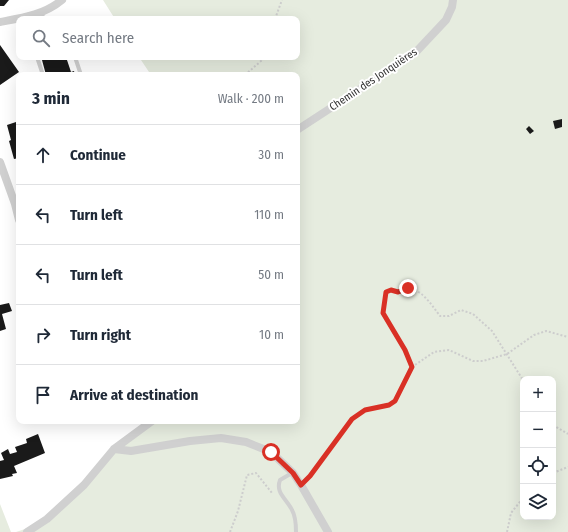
<!DOCTYPE html>
<meta charset="utf-8">
<style>
:root{--surface:#fff;--page:#f2f2f3;--text:#1f2937;--muted:#747a83;--line:#e0e1e3}
body{margin:0;font-family:"Fira Sans Condensed",sans-serif;background:var(--page);color:var(--text)}
.controls{position:absolute;right:12px;bottom:12px;display:grid;overflow:hidden;border-radius:8px;box-shadow:0 4px 16px #0002}
.controls button{width:36px;height:36px;display:grid;place-items:center;padding:0;border:0;border-bottom:1px solid var(--line);background:var(--surface);color:var(--text);font:20px sans-serif}
.stop{position:absolute;width:12px;height:12px;margin:-9px;border:3px solid #d93025;border-radius:50%;background:#fff}
.stop.end{background:#d93025;border-color:#fff;box-shadow:0 1px 4px #0008}
.list{margin:0;padding:0;list-style:none}
h2{display:flex;justify-content:space-between;align-items:center;height:52px;margin:0;padding:0 16px;font-size:17px}
h2 small{font-size:13px;font-weight:400;color:var(--muted)}
.list li{display:grid;grid-template-columns:26px 1fr auto;gap:12px;align-items:center;box-sizing:border-box;height:60px;padding:0 16px;border-top:1px solid var(--line)}
.list b{display:block;font-size:15px;white-space:nowrap}
.list em{font-size:13px;font-style:normal;color:var(--muted)}
.icon{flex:none;width:22px;height:22px;fill:none;stroke:currentColor;stroke-width:2;stroke-linecap:round;stroke-linejoin:round}
.map{position:relative;flex:none;width:568px;height:532px;overflow:hidden}
.search{position:absolute;background:var(--surface);box-shadow:0 4px 16px #0002;left:16px;top:16px;width:284px;height:44px;display:flex;align-items:center;gap:10px;box-sizing:border-box;padding:0 14px;border-radius:8px;color:var(--muted);font-size:15px}
.panel{position:absolute;background:var(--surface);box-shadow:0 4px 16px #0002;left:16px;top:72px;width:284px;height:352px;border-radius:8px}
.map>svg:first-child{display:block}
</style>
<div class="map">
<svg width="568" height="532" viewBox="0 0 568 532">
<rect width="100%" height="100%" fill="#fff"/>
<!-- green -->
<path fill="#e6ecdf" fill-rule="evenodd" d="M103 0H568V532H16L40 524 135 434 154 421H297V75H151L139 57H297V19H115ZM523 379H553V517H523Z
M0 504 11 532H0Z"/>
<!-- building -->
<path fill="#1a1a1a" d="M0 0H9L4 6H0Z
M0 45 19 72 0 85Z
M45 57H66L71 72 74 71 75 75H46L42 60 46 59Z
M562 119V127L555 129 553 121Z
M19 121V158L14 159 9 141 11 140 7 125Z
M529 126 534 131 530 134 526 129Z
M9 303 12 311 2 314 6 329 0 331V305Z
M38 434 45 453 14 466 17 473 12 474 13 476 0 479V461L4 460 1 453 8 449 10 454 17 452 15 447 27 443 26 439Z"/>
<g fill="none" stroke-linecap="round" stroke-linejoin="round">
<!-- path -->
<path stroke="#cdcdcd" stroke-width="2" stroke-dasharray="2 2" stroke-linecap="butt" d="M275 19 282 0
M245 75 261 61 262 57
M412 367 405 350 383 313 386 292C391 290 393 292 398 292 401 292 404 289 407 289 421 287 433 307 440 316H449L461 310 473 314 492 331 523 380
M553 425 568 434
M553 473 568 467
M307 479 352 419 365 411 389 405 395 401 412 367 434 352 449 350 473 361H483L507 354 534 335 546 331 568 337
M230 532 238 511 247 475 256 473 272 493
M507 532 511 513 523 498"/>
<!-- lane -->
<path stroke="#d0d0d0" stroke-width="4" d="M41 13 44 19
M37 57 43 75
M75 57 81 75
M292 473 280 480C275 493 287 499 292 510 296 517 296 525 296 532"/>
<!-- street -->
<path stroke="#d0d0d0" stroke-width="8" d="M0 22C22 18 44 15 62 0
M297 130 415 53 446 20 452 7 453 0
M0 162 15 204 19 220
M114 449 131 451 190 441 221 438 246 442 271 452 293 473 301 485 328 532
M27 532 47 519 84 485 114 449 152 421"/>
</g>
<g fill="none" stroke-linecap="round" stroke-linejoin="round">
<!-- route -->
<path stroke="#d93025" stroke-width="5" d="M271 452 293 473 301 485 310 476 352 419 365 410 389 405 395 401 412 367 405 350 383 313 386 292 391 290 398 292 408 288"/>
</g>
<g text-anchor="middle" stroke-width="4" stroke-linejoin="round" paint-order="stroke">
<!-- street labels -->
<g font-size="11" fill="#333" stroke="#fff">
<text transform="translate(373 79) rotate(-34)" y="4">Chemin des Jonquières</text>
</g>
</g>
</svg>
<div class="controls">
<button>+</button>
<button>−</button>
<button><svg class="icon" aria-label="locate" viewBox="0 0 24 24"><circle cx="12" cy="12" r="6"/><path d="M12 2v4M12 18v4M2 12h4M18 12h4"/></svg></button>
<button><svg class="icon" aria-label="layers" viewBox="0 0 24 24"><path d="M12 4l9 5-9 5-9-5zM3 14l9 5 9-5"/></svg></button>
</div>
<div class="stop" style="left:271px;top:452px"></div>
<div class="stop end" style="left:408px;top:288px"></div>
<div class="search"><svg class="icon" aria-label="search" viewBox="0 0 24 24"><circle cx="10" cy="10" r="6"/><path d="M15 15l6 6"/></svg>Search here</div>
<section class="panel">
<h2>3 min<small>Walk · 200 m</small></h2>
<ul class="list">
<li><svg class="icon" aria-label="ahead" viewBox="0 0 24 24"><path d="M12 20V5M6 11l6-6 6 6"/></svg><div><b>Continue</b></div><em>30 m</em></li>
<li><svg class="icon" aria-label="left" viewBox="0 0 24 24"><path d="M17 20v-9H6M10 6l-5 5 5 5"/></svg><div><b>Turn left</b></div><em>110 m</em></li>
<li><svg class="icon" aria-label="left" viewBox="0 0 24 24"><path d="M17 20v-9H6M10 6l-5 5 5 5"/></svg><div><b>Turn left</b></div><em>50 m</em></li>
<li><svg class="icon" aria-label="right" viewBox="0 0 24 24"><path d="M7 20v-9h11M14 6l5 5-5 5"/></svg><div><b>Turn right</b></div><em>10 m</em></li>
<li><svg class="icon" aria-label="arrive" viewBox="0 0 24 24"><path d="M6 21V4h12l-3 4 3 4H6"/></svg><div><b>Arrive at destination</b></div></li>
</ul>
</section>
</div>
